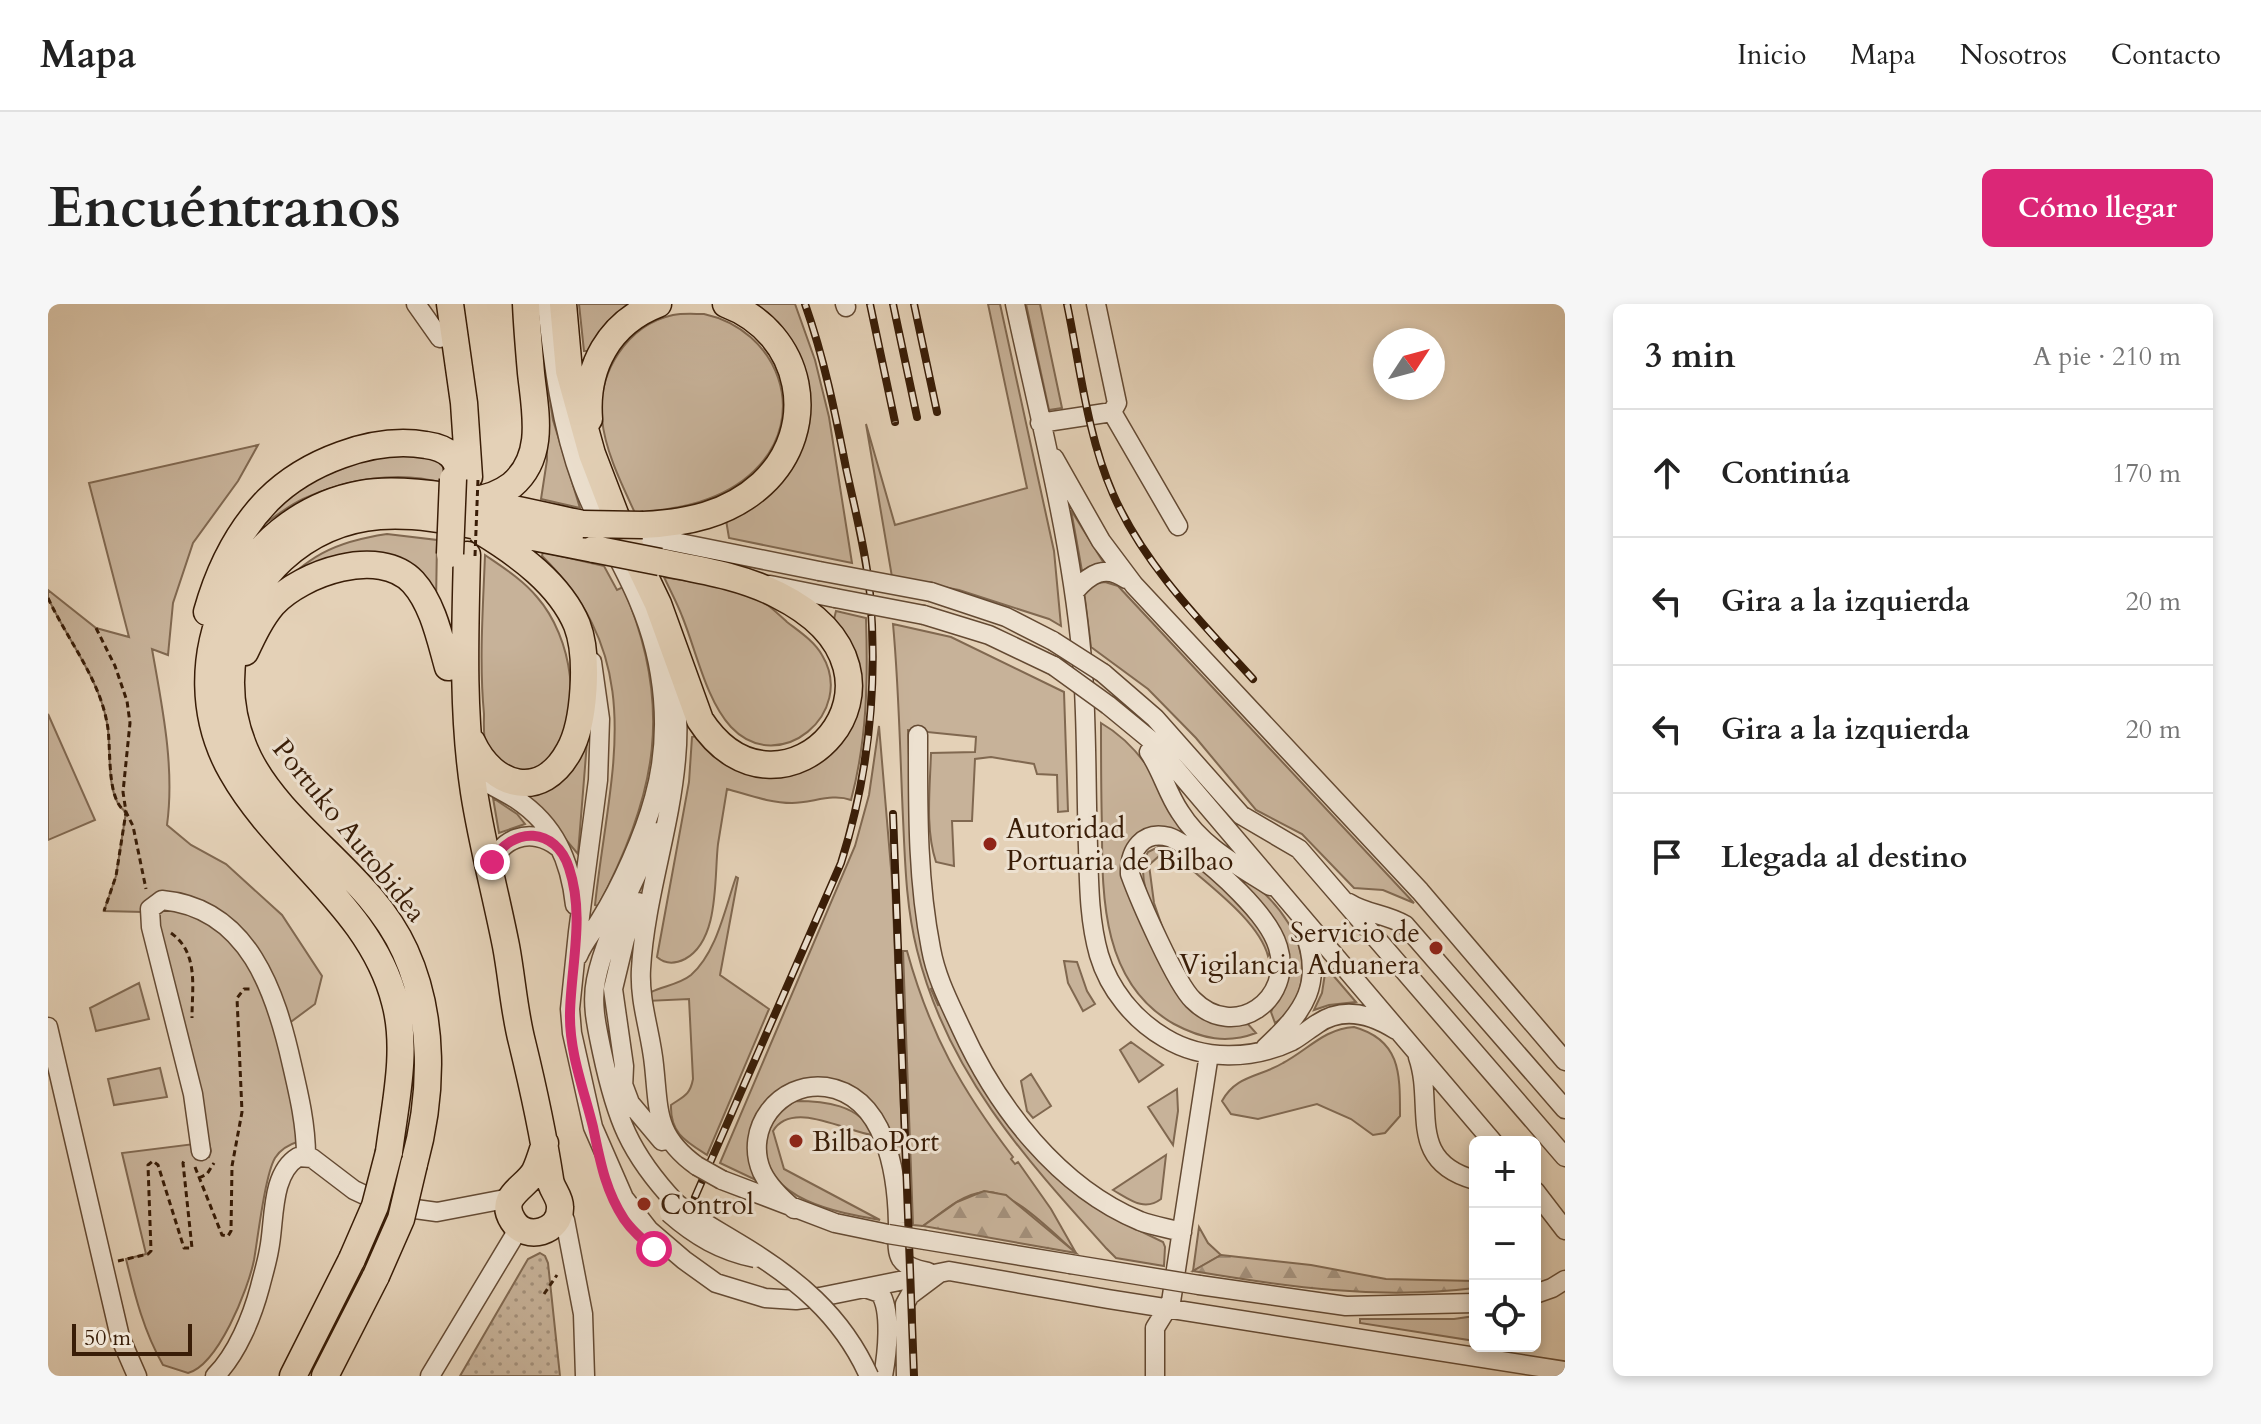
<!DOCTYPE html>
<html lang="es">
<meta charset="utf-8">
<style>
:root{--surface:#fff;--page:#f6f6f6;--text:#222;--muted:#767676;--line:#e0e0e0;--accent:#db2777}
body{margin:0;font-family:Cardo,serif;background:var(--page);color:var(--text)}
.controls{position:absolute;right:24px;bottom:24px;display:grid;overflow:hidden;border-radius:12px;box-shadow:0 4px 12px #0003}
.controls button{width:72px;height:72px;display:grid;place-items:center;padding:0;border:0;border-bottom:2px solid var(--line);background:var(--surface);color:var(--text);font:40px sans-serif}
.compass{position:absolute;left:1325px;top:24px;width:72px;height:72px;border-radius:50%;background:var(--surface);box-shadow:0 4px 12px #0003;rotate:54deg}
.scale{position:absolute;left:24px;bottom:20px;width:120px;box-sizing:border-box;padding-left:8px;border:4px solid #391d07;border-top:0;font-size:22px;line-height:28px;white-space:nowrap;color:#391d07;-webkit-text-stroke:6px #ede1d0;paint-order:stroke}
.stop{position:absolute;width:24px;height:24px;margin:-18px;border:6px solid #db2777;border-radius:50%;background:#fff}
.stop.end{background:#db2777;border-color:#fff;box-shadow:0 2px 8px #0008}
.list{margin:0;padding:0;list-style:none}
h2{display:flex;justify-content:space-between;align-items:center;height:104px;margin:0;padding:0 32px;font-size:34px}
h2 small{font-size:26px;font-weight:400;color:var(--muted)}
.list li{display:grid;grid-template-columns:52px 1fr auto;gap:24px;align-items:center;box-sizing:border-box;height:128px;padding:0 32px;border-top:2px solid var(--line)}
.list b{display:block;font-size:30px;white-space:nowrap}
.list em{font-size:26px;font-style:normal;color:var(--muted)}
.icon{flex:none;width:44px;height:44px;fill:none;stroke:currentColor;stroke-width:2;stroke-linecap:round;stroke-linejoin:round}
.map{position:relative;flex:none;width:1517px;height:1072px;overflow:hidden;border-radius:12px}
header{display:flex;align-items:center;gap:48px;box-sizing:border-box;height:112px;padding:0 40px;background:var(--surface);border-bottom:2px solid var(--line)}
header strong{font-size:38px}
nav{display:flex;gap:44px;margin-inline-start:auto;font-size:28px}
.intro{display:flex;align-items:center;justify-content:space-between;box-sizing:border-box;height:192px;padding:0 48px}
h1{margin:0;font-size:56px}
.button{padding:20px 36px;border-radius:12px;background:var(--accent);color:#fff;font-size:28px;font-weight:700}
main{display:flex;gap:48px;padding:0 48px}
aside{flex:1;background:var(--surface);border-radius:12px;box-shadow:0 4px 12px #0003}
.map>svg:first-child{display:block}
</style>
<header>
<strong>Mapa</strong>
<nav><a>Inicio</a><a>Mapa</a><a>Nosotros</a><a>Contacto</a></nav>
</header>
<div class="intro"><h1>Encuéntranos</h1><a class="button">Cómo llegar</a></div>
<main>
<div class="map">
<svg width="1517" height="1072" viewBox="0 0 1517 1072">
<defs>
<pattern id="forest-firs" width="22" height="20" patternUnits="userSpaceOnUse" patternTransform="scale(2)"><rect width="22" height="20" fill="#c7b299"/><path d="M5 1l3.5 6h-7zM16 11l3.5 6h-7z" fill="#a3907b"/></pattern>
<pattern id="park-dots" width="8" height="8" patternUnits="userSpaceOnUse" patternTransform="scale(2)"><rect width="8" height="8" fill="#c7b299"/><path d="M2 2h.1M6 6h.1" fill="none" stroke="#a3907b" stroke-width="1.8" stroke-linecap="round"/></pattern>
</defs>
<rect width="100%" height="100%" fill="#e4d1b7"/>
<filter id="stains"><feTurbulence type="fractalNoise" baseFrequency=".0025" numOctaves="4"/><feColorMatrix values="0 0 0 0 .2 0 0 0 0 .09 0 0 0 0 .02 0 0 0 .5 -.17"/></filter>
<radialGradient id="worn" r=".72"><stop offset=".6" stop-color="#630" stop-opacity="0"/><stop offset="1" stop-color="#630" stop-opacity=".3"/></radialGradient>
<!-- green -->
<path fill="#c7b299" stroke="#806850" stroke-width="2" d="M485 0H492L498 70 505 116 532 204 493 195 499 156V136Z
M531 0H580L555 23 540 47H536Z
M707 0H747L767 56 781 113 804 259 681 234 678 216 701 203 760 85C754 50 738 20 707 0Z
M940 0H952L1006 247 1013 322 1001 315 911 286 844 273 818 120 847 221 979 184Z
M978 0H992L1014 104 1001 106Z
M656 10C730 26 763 112 706 167 674 198 630 205 587 209 574 181 557 147 554 115 549 69 579 21 625 11 635 9 646 10 656 10Z
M210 141 190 177 145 239 125 299 120 351 104 345C114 402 127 463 119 521L143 541 178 560 234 611 274 672 267 700 240 720 231 688 148 598 95 608 56 607 68 572 78 508C56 494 64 442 59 419 51 374 19 335 0 294V286L48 324 81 333 41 179Z
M351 147 395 157V179C350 166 297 175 255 195 240 202 227 213 213 222L242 189 306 155Z
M1023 206 1057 261 1043 262 1034 267Z
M339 230 389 236 388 301 349 256 221 292C260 253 284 238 339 230Z
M495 248 556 262 569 286 575 283C626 401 609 491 550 602L547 601C561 468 603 359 494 252Z
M437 251C456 264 475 276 489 293 524 333 537 410 503 454 486 476 447 467 438 441 435 432 436 420 436 410 431 358 435 304 437 251Z
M616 273C643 278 675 280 700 290 716 296 726 306 739 318 752 328 766 337 774 351 809 409 731 474 683 423 658 396 648 346 634 312 629 299 622 286 616 273Z
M1057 278 1070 282 1366 599 1335 586 1306 584 1254 530 1208 506 1148 434 1100 385 1043 343 1036 287 1044 280Z
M788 307 818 314C820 377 819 436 803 496 784 489 764 499 744 499 722 499 701 491 679 485 676 504 673 522 670 540 666 573 672 636 637 655 627 660 618 661 609 653L641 478 644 433 648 432 670 451 771 457C821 421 824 362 786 315Z
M845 320 903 333 1016 388 1020 507 1010 508 1009 471 989 470 986 460 943 453 927 455 924 517H904L906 562 888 558C877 525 882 484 883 449L927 448 928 433 860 426 864 540 889 682 883 685 890 701 896 699 928 768 1065 914 1115 938 1117 943 1116 962 1068 954 1058 944C976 853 899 768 869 646 858 603 857 557 855 514 852 449 851 384 845 320Z
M0 410 47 516 0 536Z
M1053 419C1097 444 1118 492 1142 534L1088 531C1079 541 1074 550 1074 563L1130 689C1147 717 1169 723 1200 720L1208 729C1179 740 1154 735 1126 720 1055 680 1054 596 1054 524 1053 489 1053 454 1053 419Z
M831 422 844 576 857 909C851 864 851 813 808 786 800 781 789 775 779 776 762 778 743 786 725 791L710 877 672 859 807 542 821 491Z
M539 438 530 550 478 489Z
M445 494 469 510 477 520 451 529Z
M1112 542 1123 543 1143 552 1137 560 1123 553 1111 552 1101 561 1106 599 1116 628C1105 606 1086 572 1100 548Z
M1149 557 1213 625 1223 647 1220 652C1211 619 1168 587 1143 565Z
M1186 567C1227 591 1268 640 1250 690 1246 701 1237 713 1227 719L1223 708 1239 670 1186 572Z
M688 573 690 574 672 671 721 705 659 851C637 837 622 829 623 801 636 792 642 791 645 775L641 695 599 697 603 688C616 682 632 680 643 671 669 648 677 604 688 573Z
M116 602 155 616 183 636 219 689 252 837C242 840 233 844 227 854 217 871 210 933 206 956 200 986 170 1061 140 1069L115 1061C96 1028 87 992 78 955L98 950 74 849 146 840 148 855 161 853 163 847 107 613Z
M855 647H859C882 730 913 785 965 853L963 855 967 860 970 858 1003 905 1028 949C1008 932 962 883 935 888 912 891 893 910 875 922L865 921Z
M1016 657 1029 658 1039 687 1047 700 1035 707 1020 679Z
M1278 663 1308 698 1281 701 1266 706 1274 689Z
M91 679 101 715 48 727 42 704Z
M1306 723C1353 736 1352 770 1352 812L1337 829 1325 831 1303 815 1269 800 1210 815 1183 810 1174 797C1188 771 1212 773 1235 759 1261 745 1276 725 1306 723Z
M1083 738 1115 761 1091 778 1072 746Z
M112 764 119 793 66 801 60 775Z
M983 770 1003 802 985 814 979 807 973 777Z
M1129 785 1130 807 1125 841 1100 803Z
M747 797C774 797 814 800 824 831 797 827 744 796 725 827L736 865 832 916C791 909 715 896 718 841 719 820 731 808 747 797Z
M1118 851 1113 895C1096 908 1081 895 1065 886Z
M1151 923 1160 939 1173 951 1145 967Z
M1427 1012V1037L1312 1019V1015H1406Z"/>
<!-- forest -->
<path fill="url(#forest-firs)" stroke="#806850" stroke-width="2" d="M936 887 958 891 1028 949 875 922 909 898Z
M1173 951 1263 961 1338 975 1427 977V984C1331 996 1239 983 1145 967Z"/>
<!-- park -->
<path fill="url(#park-dots)" stroke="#806850" stroke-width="2" d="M492 949 497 952 500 959 512 1072H412L480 955Z"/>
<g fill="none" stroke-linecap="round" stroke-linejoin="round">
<defs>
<path id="minor" d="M368 0 392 34
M499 0C505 59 513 122 534 178 549 220 574 257 591 298 617 359 624 430 606 494 596 531 573 583 552 616 545 628 535 639 530 652
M797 0 798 3
M967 0C993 121 1026 244 1035 368 1039 426 1038 485 1040 543 1041 579 1041 616 1051 651 1061 685 1086 716 1117 734 1155 757 1204 756 1244 737 1253 732 1261 725 1269 720 1295 702 1323 710 1348 726
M1048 0 1069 99 1064 108
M992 119 1064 108 1130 222
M1006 154 1053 237 1086 281 1372 587 1517 757
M597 232 771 267
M722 281 787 294
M1027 287C1042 270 1057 260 1078 275
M883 288 958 313 1005 337
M876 311 941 331 1006 362
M544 358 552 415 550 476 530 628 522 705 524 729 545 823 576 894 601 926 636 956 668 979 717 994 748 996 772 993 901 967 1060 995 1517 1067
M625 364C629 394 631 425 628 455 622 526 597 594 593 665 591 698 603 729 606 761 611 807 607 832 649 862
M1055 369 1107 414 1193 511 1251 545 1517 853
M1060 401 1105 438 1445 838
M870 431C870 503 869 574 883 645 888 673 901 698 913 724 949 803 1010 883 1092 917 1105 922 1120 924 1134 928
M1101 448C1114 467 1119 489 1132 508 1153 542 1189 561 1222 582
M424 470C438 479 453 486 468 495 507 521 522 556 527 601
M607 528C590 573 557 630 548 676 543 700 549 724 554 748 568 814 581 849 628 899
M1141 544C1168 565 1220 609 1230 643 1246 695 1187 738 1145 696 1128 680 1091 595 1082 570 1081 546 1095 526 1121 533 1130 536 1136 542 1145 545 1155 548 1166 551 1177 553
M443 568C448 533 484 522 510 543
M1301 599C1318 610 1339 610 1357 621L1517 805
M0 723 72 1033 89 1072
M1217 744C1257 707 1277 679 1255 624
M1370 753C1387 802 1357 857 1427 876
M576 783 582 799 614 837
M574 808 576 762 565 685 577 635 590 598
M153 847 145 790 103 623 102 605 114 596C201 604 228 689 244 761 251 791 258 821 258 852
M674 876 787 919 840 930
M1487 887 1517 926
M746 905C734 895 721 883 714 868 695 825 731 777 778 783 838 792 849 870 850 919 851 930 847 945 853 955 859 964 871 966 880 968
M512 907 517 916 535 1010 537 1072
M877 936 1022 960
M1151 981 1298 1002 1427 999
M817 984 832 989C844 1007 839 1051 835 1072
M1487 990 1504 984 1517 976
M167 1072C189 1050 204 1013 212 983 215 971 219 958 221 946 227 918 222 870 250 853L264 854 306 886 338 901 389 908 462 894
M382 1072 471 924
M858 1072 857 1000 862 991 890 970
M1107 1072V1024L1123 998 1161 750"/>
<path id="highway" d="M402 0 416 99 421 173
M515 0 521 67 544 150 567 210 610 300 652 416C733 541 894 373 730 291 693 272 652 266 612 258
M541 115C537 63 561 19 610 0
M424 196C439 195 452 190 464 181 498 152 487 107 483 69 481 46 479 23 478 0
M595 221C638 219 680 211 714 180 774 124 755 29 678 0
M419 251C417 330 414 409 426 488 434 540 448 591 458 642 464 674 466 707 474 738 485 783 495 829 502 875 503 885 512 892 512 903 513 928 478 938 465 917 449 892 478 884 487 867 491 859 494 848 497 839
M159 308C171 265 189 228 220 196 258 158 325 132 378 141 400 144 412 154 411 176
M197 348C205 331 213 314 225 300 254 269 331 242 365 278 385 300 392 335 400 363
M424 438C445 484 494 497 521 447 537 419 541 352 529 321 512 280 470 250 434 228
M341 848C347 800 360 746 347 698 323 603 230 550 184 468 121 358 190 213 313 190 372 179 475 208 535 220
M366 860C385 791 387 713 357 647 323 571 237 526 201 455 179 410 178 362 194 315 202 292 217 271 234 255 297 198 363 208 439 224 475 231 511 238 546 245
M245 1072 304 955
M277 1072 328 972"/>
</defs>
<!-- minor casing -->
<use href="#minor" stroke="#644a33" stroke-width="21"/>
<!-- highway casing -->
<use href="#highway" stroke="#391d07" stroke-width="29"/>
<!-- path -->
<path stroke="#391d07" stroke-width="3" stroke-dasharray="6 4" stroke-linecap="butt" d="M0 294C19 335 51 374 59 419 64 441 57 495 78 508L68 572 56 607
M48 324 67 362 79 397 82 419 75 488 78 508 85 522 98 585
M123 629C151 649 144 683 144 714
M147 863 174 931 180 932 183 927 184 862 194 808 189 694 196 685H204
M151 874 159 870 166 859
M70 957 100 950 103 947 100 861 105 857 110 861 136 944H144L135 859 137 855
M496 990 509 971"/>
<!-- minor -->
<use href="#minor" stroke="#ede1d0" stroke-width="18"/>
<!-- highway -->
<use href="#highway" stroke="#e4d1b7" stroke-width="26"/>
<defs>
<path id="rail" d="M822 0 847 118
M845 0 869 113
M866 0 889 108
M1019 0C1032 62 1039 131 1065 190 1096 261 1154 319 1205 375
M845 510 866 1072
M647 893 793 559C821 470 830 382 822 290 818 248 807 206 798 164 787 108 776 54 757 0"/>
</defs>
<!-- rail casing -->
<use href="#rail" stroke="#391d07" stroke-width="8"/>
<!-- rail -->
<use href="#rail" stroke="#ede1d0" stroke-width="5" stroke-dasharray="15" stroke-linecap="butt"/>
<defs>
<path id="minor-bridge" d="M771 267 883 288
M787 294 876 311
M1005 337 1055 369
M1006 362 1060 401
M649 862 674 876
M628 899C648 915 669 926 690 939 747 973 794 1011 821 1072
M621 909C647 932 673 947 707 954
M840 930 877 936
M1022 960 1151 981"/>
<path id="highway-bridge" d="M535 220 595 221
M546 245 612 258
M402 250 405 175
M304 955 327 902 341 848
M328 972 353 915 366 860"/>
</defs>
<!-- minor-bridge casing -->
<use href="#minor-bridge" stroke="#644a33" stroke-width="21" stroke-linecap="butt"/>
<!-- highway-bridge casing -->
<use href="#highway-bridge" stroke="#391d07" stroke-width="29" stroke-linecap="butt"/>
<!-- path-bridge -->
<path stroke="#391d07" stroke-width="3" stroke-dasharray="6 4" stroke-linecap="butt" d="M427 252 430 175"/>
<!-- minor-bridge -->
<use href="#minor-bridge" stroke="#ede1d0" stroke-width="18"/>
<!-- highway-bridge -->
<use href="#highway-bridge" stroke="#e4d1b7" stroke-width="26"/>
</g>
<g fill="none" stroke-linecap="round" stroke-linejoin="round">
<!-- route -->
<path stroke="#db2777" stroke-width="10" d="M444 558C464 521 508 523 521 564 537 612 523 661 522 709 521 748 536 786 545 823 552 856 557 886 576 915 584 927 595 936 606 945"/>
</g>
<!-- markers -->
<g fill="#8f2418" stroke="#ede1d0" stroke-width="3">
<circle cx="942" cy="540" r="8"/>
<circle cx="1388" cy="644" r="8"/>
<circle cx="748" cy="837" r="8"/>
<circle cx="596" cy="900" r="8"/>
</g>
<g text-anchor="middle" stroke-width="6" stroke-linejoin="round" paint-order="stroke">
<!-- poi labels -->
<g font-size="28" fill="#391d07" stroke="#ede1d0" text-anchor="start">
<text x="958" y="534">Autoridad<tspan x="958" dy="32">Portuaria de Bilbao</tspan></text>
<text x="1372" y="638" text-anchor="end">Servicio de<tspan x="1372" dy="32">Vigilancia Aduanera</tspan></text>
<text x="764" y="847">BilbaoPort</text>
<text x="612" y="910">Control</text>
</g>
<!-- street labels -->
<g font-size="28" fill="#391d07" stroke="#ede1d0">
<text transform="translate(302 526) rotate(51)" y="10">Portuko Autobidea</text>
</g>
</g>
<rect width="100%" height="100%" filter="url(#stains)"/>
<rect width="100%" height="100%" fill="url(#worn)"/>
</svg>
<div class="controls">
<button>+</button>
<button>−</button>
<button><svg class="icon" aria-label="locate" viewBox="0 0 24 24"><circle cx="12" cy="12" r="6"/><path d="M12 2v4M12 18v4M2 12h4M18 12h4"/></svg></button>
</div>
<svg class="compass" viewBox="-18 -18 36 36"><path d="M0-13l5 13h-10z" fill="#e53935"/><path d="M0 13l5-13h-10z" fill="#767676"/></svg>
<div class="scale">50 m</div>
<div class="stop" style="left:606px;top:945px"></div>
<div class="stop end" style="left:444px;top:558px"></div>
</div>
<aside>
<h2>3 min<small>A pie · 210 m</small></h2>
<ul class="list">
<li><svg class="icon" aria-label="ahead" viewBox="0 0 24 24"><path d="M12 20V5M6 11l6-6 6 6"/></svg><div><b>Continúa</b></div><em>170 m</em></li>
<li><svg class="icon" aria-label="left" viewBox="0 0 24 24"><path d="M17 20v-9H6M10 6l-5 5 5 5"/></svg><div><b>Gira a la izquierda</b></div><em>20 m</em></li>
<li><svg class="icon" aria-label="left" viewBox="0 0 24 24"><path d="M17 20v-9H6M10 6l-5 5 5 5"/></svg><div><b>Gira a la izquierda</b></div><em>20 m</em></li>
<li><svg class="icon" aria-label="arrive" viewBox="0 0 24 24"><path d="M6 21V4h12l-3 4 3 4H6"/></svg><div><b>Llegada al destino</b></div></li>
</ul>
</aside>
</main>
